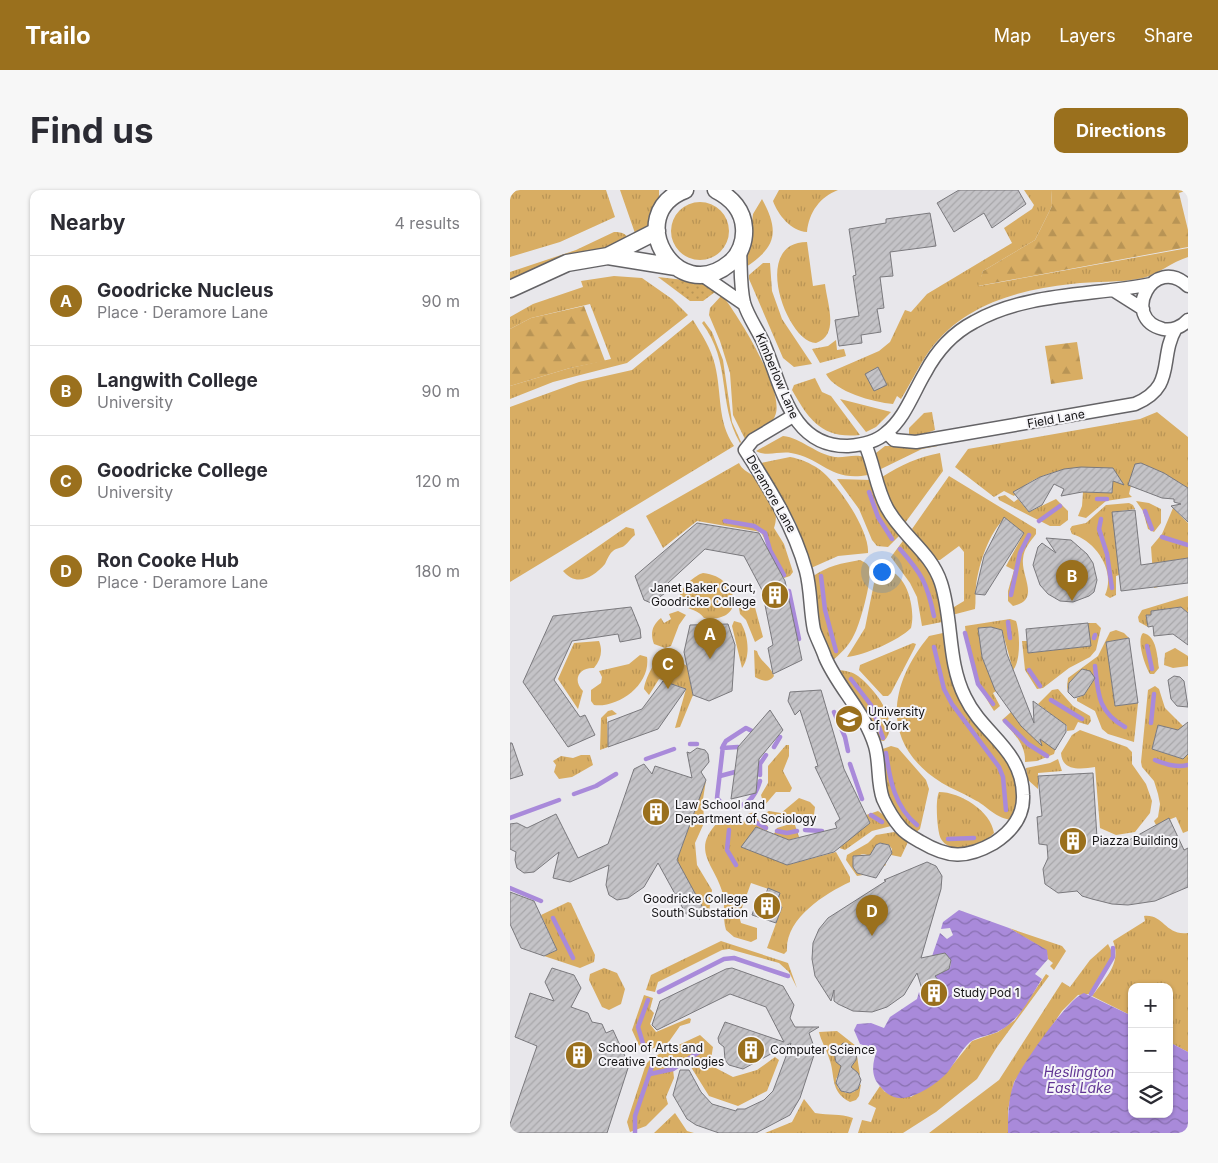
<!DOCTYPE html>
<meta charset="utf-8">
<style>
:root{--surface:#fff;--page:#f7f7f7;--text:#2b2b33;--muted:#7c7c81;--line:#e1e1e2;--accent:#9a701d}
body{margin:0;font-family:Inter,sans-serif;background:var(--page);color:var(--text)}
.controls{position:absolute;right:15px;bottom:15px;display:grid;overflow:hidden;border-radius:10px;box-shadow:0 1px 4px #0004}
.controls button{width:45px;height:45px;display:grid;place-items:center;padding:0;border:0;border-bottom:1px solid var(--line);background:var(--surface);color:var(--text);font:25px sans-serif}
.you{position:absolute;left:371px;top:381px;width:18px;height:18px;margin:-12px;border:4px solid #fff;border-radius:50%;background:#1a73e8;box-shadow:0 0 0 8px #1a73e833}
.badge{display:grid;place-items:center;width:32px;height:32px;border-radius:50%;background:var(--accent);color:#fff;font-size:16px;font-weight:700}
.pin{position:absolute;translate:-50% -41px;filter:drop-shadow(0 1px 2px #0008)}
.pin::after{content:'';position:absolute;top:26px;width:18px;height:15px;background:inherit;clip-path:polygon(0 0,100% 0,50% 100%)}
.list{margin:0;padding:0;list-style:none}
h2{display:flex;justify-content:space-between;align-items:center;height:65px;margin:0;padding:0 20px;font-size:21px}
h2 small{font-size:16px;font-weight:400;color:var(--muted)}
.list li{display:grid;grid-template-columns:32px 1fr auto;gap:15px;align-items:center;box-sizing:border-box;height:90px;padding:0 20px;border-top:1px solid var(--line)}
.list b{display:block;font-size:19px;white-space:nowrap}
.list p{margin:0;font-size:16px;white-space:nowrap;color:var(--muted)}
.list em{font-size:16px;font-style:normal;color:var(--muted)}
.icon{flex:none;width:28px;height:28px;fill:none;stroke:currentColor;stroke-width:2;stroke-linecap:round;stroke-linejoin:round}
.map{position:relative;flex:none;width:678px;height:943px;overflow:hidden;border-radius:10px}
header{display:flex;align-items:center;gap:30px;box-sizing:border-box;height:70px;padding:0 25px;background:var(--accent);color:#fff}
header strong{font-size:24px}
nav{display:flex;gap:28px;margin-inline-start:auto;font-size:18px}
.intro{display:flex;align-items:center;justify-content:space-between;box-sizing:border-box;height:120px;padding:0 30px}
h1{margin:0;font-size:35px}
.button{padding:12px 22px;border-radius:10px;background:var(--accent);color:#fff;font-size:18px;font-weight:700}
main{display:flex;gap:30px;padding:0 30px}
aside{flex:1;background:var(--surface);border-radius:10px;box-shadow:0 1px 4px #0004}
.map>svg:first-child{display:block}
</style>
<header>
<strong>Trailo</strong>
<nav><a>Map</a><a>Layers</a><a>Share</a></nav>
</header>
<div class="intro"><h1>Find us</h1><a class="button">Directions</a></div>
<main>
<aside>
<h2>Nearby<small>4 results</small></h2>
<ul class="list">
<li><span class="badge">A</span><div><b>Goodricke Nucleus</b><p>Place · Deramore Lane</p></div><em>90 m</em></li>
<li><span class="badge">B</span><div><b>Langwith College</b><p>University</p></div><em>90 m</em></li>
<li><span class="badge">C</span><div><b>Goodricke College</b><p>University</p></div><em>120 m</em></li>
<li><span class="badge">D</span><div><b>Ron Cooke Hub</b><p>Place · Deramore Lane</p></div><em>180 m</em></li>
</ul>
</aside>
<div class="map">
<svg width="678" height="943" viewBox="0 0 678 943">
<defs>
<pattern id="grass-tufts" width="24" height="20" patternUnits="userSpaceOnUse" patternTransform="scale(1.25)"><rect width="24" height="20" fill="#d8ad63"/><path d="M3 7l-1-3M5 7V3M7 7l1-3M15 17l-1-3M17 17v-4M19 17l1-3" fill="none" stroke="#b89455"/></pattern>
<pattern id="forest-firs" width="22" height="20" patternUnits="userSpaceOnUse" patternTransform="scale(1.25)"><rect width="22" height="20" fill="#d8ad63"/><path d="M5 1l3.5 6h-7zM16 11l3.5 6h-7z" fill="#b89455"/></pattern>
<pattern id="garden-dots" width="8" height="8" patternUnits="userSpaceOnUse" patternTransform="scale(1.25)"><rect width="8" height="8" fill="#d8ad63"/><path d="M2 2h.1M6 6h.1" fill="none" stroke="#b89455" stroke-width="1.8" stroke-linecap="round"/></pattern>
<pattern id="water-waves" width="16" height="10" patternUnits="userSpaceOnUse" patternTransform="scale(1.25)"><rect width="16" height="10" fill="#a98ada"/><path d="M0 5q4-4 8 0t8 0" fill="none" stroke="#8870b0"/></pattern>
<pattern id="building-hatch" width="6" height="6" patternUnits="userSpaceOnUse" patternTransform="scale(1.25)"><rect width="6" height="6" fill="#c4c3c7"/><path d="M-1 1l2-2M0 6l6-6M5 7l2-2" fill="none" stroke="#a8a7aa"/></pattern>
</defs>
<rect width="100%" height="100%" fill="#e8e7eb"/>
<!-- grass -->
<path fill="url(#grass-tufts)" d="M6 0H96L105 27 50 52 0 67V7Z
M110 0H149C150 24 143 34 127 49Z
M269 0H328C310 7 299 22 297 42 281 41 268 25 263 11Z
M514 0H541L542 16 525 50 473 81 469 96 678 58V67C662 72 648 84 633 88 610 93 585 91 561 94 507 100 453 115 420 160 409 175 401 193 391 209L387 206 383 214C363 212 325 202 316 184L369 161 380 152 395 120 401 122 417 104 502 53 494 38 522 19 524 15Z
M252 9C270 42 266 57 236 77L243 24Z
M161 41a29 29 0 1 1 58 0a29 29 0 1 1-58 0Z
M104 42C113 42 117 44 120 52L108 57 52 67 0 89V82L66 60Z
M297 52 303 96 315 94C317 113 330 145 306 153 277 153 240 52 297 52Z
M253 73H260L262 101 272 129 302 174 284 177 273 168 239 89V85Z
M104 86 132 88 162 109 178 125 117 173 43 192 0 209V196L60 178 101 169 80 114 21 128 0 139V127L23 114 73 97 71 91Z
M212 105C228 125 276 202 265 226 261 237 244 243 235 249L223 225 220 183 210 151 199 125 200 118Z
M183 130C192 145 201 158 205 175 212 204 207 231 224 256L0 392V217L69 192 122 180Z
M194 131 202 142 213 170 222 232 231 252 230 253C207 212 222 173 192 133Z
M326 150 327 160 334 159 336 166 310 173 302 159 318 156Z
M305 188 312 202 321 206 350 245C312 249 299 230 282 200L284 195Z
M330 209 381 222 366 237 356 242Z
M422 222 425 240 403 248 399 244V238L414 223Z
M647 222 678 247V298L640 277 626 274 619 304 622 307 596 311 576 328 568 326 572 316 573 302 602 303 604 279C571 277 528 277 504 306L494 301 484 307 445 277 458 259 630 229Z
M273 246C292 248 305 264 325 267 335 268 347 263 356 268L358 285C320 292 312 268 281 263 269 261 257 267 246 261Z
M375 256H428L412 259 369 280 366 263Z
M430 263 433 281 395 333C383 318 377 305 372 287 391 275 408 267 430 263Z
M280 267C291 269 300 273 309 279 327 292 360 341 358 363L328 366 301 378 286 333 251 273Z
M229 273C232 280 237 281 243 286 257 300 271 319 264 338L274 354 283 382 280 386 274 388 251 342 187 331 153 358 136 326Z
M439 286 526 339V344C520 352 514 358 513 369 511 387 531 410 503 416L498 411V401L504 380 496 376 514 343 495 328C479 343 469 373 466 396 465 404 466 411 465 419L442 425 444 417 454 411V362L449 356 430 370H424L402 339Z
M327 289 361 290 391 344 378 357 367 356 362 350 349 319Z
M495 305 504 312 508 309 519 322 546 309 558 321V330L550 336H540L489 310 488 307Z
M626 311 639 313 651 319V333L644 342 638 339 633 321Z
M619 313 623 315 625 319 603 322 609 385 606 386V405L600 408 595 405C606 381 586 351 562 344L560 339 562 336 576 333 596 315Z
M663 318 678 333V368L645 373 648 397 644 398 641 357 652 344Z
M116 337 124 339 125 345C121 348 118 353 114 356 111 358 106 358 103 361 99 364 97 370 95 374 83 388 66 397 53 381Z
M395 348 403 356 430 399 432 432 412 436 407 407 400 393 381 367Z
M350 370C354 372 357 373 359 377 363 388 350 434 344 445 339 456 330 464 321 472L310 439 306 402 302 387C317 376 332 373 350 370Z
M372 380C397 378 406 420 401 438 388 451 355 465 337 467L355 438 365 388Z
M193 383C229 386 238 434 194 428 188 420 181 420 174 416 160 406 184 385 193 383Z
M678 406V423L671 417 641 421V425H636L638 437 629 432 628 427 632 420Z
M243 410 253 447 245 452 236 430 230 424 229 418 232 413Z
M168 421 176 425 169 435 161 456 155 458 144 454C140 444 142 435 151 428L154 433 161 429 159 424Z
M500 429 506 431C510 442 511 472 503 480L492 440 482 441 481 437 468 438 472 467 486 501 483 503 490 516 484 521C465 491 458 470 455 436Z
M224 431 231 433C238 445 241 466 232 478L222 436Z
M578 433H586L591 438 586 460 580 467 559 478 533 498 527 499 515 480 512 451H517L518 463 580 456Z
M606 440 614 443 619 448 596 452 605 516 628 513 624 552 598 544 592 539 585 521 567 511V508L574 505 583 491 580 481 572 479 559 493 558 502 557 497 558 488 588 466 600 442Z
M433 443 440 471 501 573 510 602 503 630C485 629 478 616 463 609 453 603 442 599 432 593 371 555 377 497 419 446Z
M633 443C647 446 647 466 649 478L644 484H640C635 476 626 450 633 443Z
M89 451C93 461 91 469 84 478 69 477 62 490 73 501L68 519 48 489 64 453Z
M403 453 406 454 404 459 381 503 378 506H373L349 480 350 475Z
M665 458 678 466V476L663 478 654 475 655 463Z
M244 460 247 461C250 472 260 475 264 486 259 493 252 491 245 487Z
M156 463 177 476 183 505 170 537 165 538 176 499 149 489 139 505 134 499C135 489 146 466 156 463Z
M130 465 137 467C141 494 109 518 84 515L81 511V500L91 493 92 487 89 481 119 474Z
M330 480C336 481 343 482 348 486 364 498 392 533 374 551L367 550 348 509 339 499Z
M645 496 649 499 655 518 673 536 671 542 648 535 642 559 673 569 678 564V641L673 643 666 627 646 635 644 631 648 627 650 614 648 604 644 591 632 577 631 572 638 500Z
M548 499 563 516 580 526 581 531 578 535 568 532 564 540 557 541V536L528 514 542 500Z
M102 520 107 524 97 527 98 557 90 560 91 528 98 521Z
M501 522 546 557 544 564 527 571 515 572C516 554 503 543 492 530Z
M570 540 617 557 622 562V574L636 594 642 611 640 623 625 642 606 645 590 638 585 577C572 579 552 582 551 563L562 545Z
M276 555H279V566L273 581 282 598 280 602H266L254 616 251 605 258 593V576Z
M381 556 388 558 416 590 419 599 410 639 405 643C377 622 375 592 370 560Z
M71 565H80L83 575 62 587 49 589 44 582 46 575 43 571 51 566 63 568Z
M548 569 552 581 528 583V599L518 590 516 578 540 573Z
M196 590 193 609 194 633 185 653 187 675 202 700 199 722 193 729H190L167 670Z
M429 602C450 602 481 621 484 643 474 655 442 667 431 649 427 642 425 610 429 602Z
M289 608 300 612 305 617 304 625 283 624 258 630 253 624 259 621 271 623Z
M368 621 381 630V636L362 641 335 660 327 657 360 633 356 625Z
M244 622 248 630 258 636 257 641 246 637 277 675 326 662 340 687V692C314 704 275 729 277 761L274 764 257 758 272 717 266 715 270 703 241 693 229 726 231 733 247 738V749L241 752 224 747 216 740C212 727 216 714 212 701 204 674 180 660 209 631L222 629 223 634 240 630 238 624Z
M280 634 285 635 289 647 279 650 264 644 267 638Z
M384 642 394 647 398 652 391 667 381 665 382 659 379 655 370 653 366 655 376 675 364 681 360 666C349 661 346 667 343 677L347 683 353 685 347 686 336 670 337 665 358 653 366 645Z
M58 712 61 713 85 765 84 772 70 778 34 766 47 760 31 725Z
M634 726C654 724 655 746 678 743V862L659 852V797H622V826L582 806C595 789 612 773 603 751L635 731Z
M499 738 552 756 556 761 544 780 540 776 543 773 538 769 536 760Z
M211 751 278 773 287 798 279 782 269 773 219 759 212 760 148 792 145 802 136 800 141 785Z
M598 754 602 762 601 767 579 804 568 805 552 821 504 892 498 920V943H419L489 890 552 792 560 797 580 770Z
M94 778 107 783 115 799 111 814 99 820 92 817 79 790 80 784Z
M536 784 539 786 487 857 467 889 426 922 393 943H348L352 930 361 932 366 918 358 914 370 896 375 902 401 907 436 883 462 851 488 842 505 830Z
M134 805 143 808 140 819 144 823 140 834 146 842 179 828 181 829 180 833 170 836 158 853 138 860H131L122 840Z
M327 841 346 856 333 853 324 862 326 872 344 873 347 866 350 885 340 879 331 881 326 889 328 898 336 903 344 902 351 894 349 906 346 910 340 912C319 901 326 886 319 868 316 858 311 851 309 842Z
M190 845 203 857 200 875 223 887 247 880 265 867 269 870 257 901 228 916 199 906 176 869 163 879 164 888 156 907 158 914 136 936 120 942 117 932 136 874 143 867Z
M294 909 305 923C320 926 329 923 343 928L338 943H255L282 932Z
M165 923 177 941 184 943H144Z"/>
<!-- forest -->
<path fill="url(#forest-firs)" d="M541 0H678L669 3 678 40V57L468 96 473 81 525 50 542 16Z
M74 116 95 171 60 178 0 196V139L21 128Z
M567 152 573 189 541 194 535 156Z"/>
<!-- garden -->
<path fill="url(#garden-dots)" d="M148 87 191 92 205 102 193 111H180Z"/>
<!-- water -->
<path fill="url(#water-waves)" d="M449 720 499 738 537 760 538 769 525 784 532 789C519 809 509 831 489 841 480 846 468 846 460 852 451 860 445 873 437 883 427 894 399 913 384 907 378 905 373 900 369 895 360 885 363 871 367 860L350 854 344 840 347 834 361 833 374 838 380 827 407 809 409 802 419 814H427L433 810 435 801 430 794 411 798 419 773 432 782 440 778 441 770 436 765 429 764 421 769 430 743 437 749 443 745 440 738 431 739 433 732Z
M574 803 622 826V924H659V852L678 862V943H498C498 926 498 909 504 893 510 877 559 807 574 803Z"/>
<g fill="none" stroke-linecap="round" stroke-linejoin="round">
<!-- stream -->
<path stroke="#a98ada" stroke-width="4.5" d="M359 302 368 327 382 349
M587 309H597
M635 321 642 339
M591 329 589 339 597 364 602 398
M215 331 244 336 255 343 260 360 274 385
M529 331 550 316
M652 347 678 355
M390 359C412 384 417 393 424 426
M311 386 315 420 326 461
M279 401 289 449
M501 405 510 363 519 345
M498 432 500 448
M455 443 468 494 483 514
M584 448 585 445
M637 456 642 479
M424 457 434 499 442 514 489 577 493 587 496 620
M585 476C588 504 588 522 615 537
M519 480 530 496
M341 489 361 515 373 548
M541 510 572 529
M324 522 335 547 338 561
M495 531 518 554 537 566
M641 533 644 504
M242 541 236 538 216 551 213 556 207 608 215 617C235 620 245 608 250 591
M180 554H187
M264 557 270 547
M212 558 228 557
M376 563C380 591 385 617 407 635
M136 569 164 559
M645 570C656 574 666 578 678 575
M340 574 352 609
M250 585V574L256 565
M210 586 225 582
M64 604 86 596 106 584
M361 625 372 632
M242 626 245 632 256 638
M0 628 49 610
M219 640 217 660 226 675
M295 640 312 641
M267 641 277 643 287 641
M438 649 464 648
M0 698 31 711
M43 728 63 768
M149 802 214 769 224 768 278 786
M581 804 603 767V758
M134 857 128 837 138 810
M140 884 163 879 192 860
M125 943V926L142 876"/>
</g>
<!-- building -->
<path fill="url(#building-hatch)" stroke="#7a797d" d="M449 0H508L516 14 482 38 474 23 444 42 427 13Z
M420 23 426 56 380 62 383 86 370 87 374 118 367 119 371 142 351 145 352 153 329 156 325 130 349 126 343 86 346 85 339 39 376 33V29Z
M368 177 377 195 364 201 355 184Z
M631 273 654 283 678 298V332L661 316 671 314 664 312V309L652 308 618 295 625 274Z
M571 277 603 278 614 295 603 291 602 303 572 302 551 306 554 299 544 294 532 315 519 322 503 302 530 287 554 279Z
M625 320 631 375 678 368V393L611 401 602 322Z
M494 327 514 343 475 405 465 404 474 366Z
M187 333 249 343 275 391 292 470 263 484 258 458 263 455 252 400 234 366 195 359 158 393 161 399 141 413 134 410 125 386Z
M536 348 561 350 577 364 583 373 587 390 584 402 579 406 563 412 550 411 538 404 530 395 523 375 528 357 532 353 546 363Z
M121 417 130 439 131 448 110 452 108 444 62 451 44 490 70 527 75 525 85 545 58 557 13 492 43 426Z
M671 417 678 423V455L663 444 644 446 643 436 638 437 636 425H641V421Z
M578 433 581 456 518 463 516 439Z
M218 434 225 455 222 501 199 511 183 505 174 462 180 435Z
M481 437 492 440 497 464 524 533 523 511 556 535V542L545 560 530 549 532 556 511 536 485 500 472 467 468 438Z
M619 448 628 513 605 516 596 452Z
M572 479 580 481 585 488 574 505 564 508 558 502 559 493Z
M664 486 670 487 674 491 678 517 667 516 661 509 658 490Z
M153 491 176 499 148 539 98 557V532L132 519Z
M311 500 334 579 360 633 324 662 277 675 231 657 246 637 279 650 327 638 325 633 330 629 305 577 308 576 290 520 285 525 278 511 280 502Z
M260 520 273 540 249 569 246 603 221 609 228 557Z
M678 532V564L673 569 642 559 648 535 668 540Z
M0 553H2L13 585 0 589Z
M187 558 195 560 198 564 199 572 191 582 196 590 167 670 193 718 190 729 176 724 148 673 134 697 118 708 107 710 99 705 96 695 99 675 60 692 43 688 49 662 24 682 14 683 7 678 5 670 6 662 0 659V634L7 633 17 638 46 624 68 668 98 654 124 579 134 574 142 584 145 576 182 588 177 562 180 563Z
M583 583 587 648 610 655 659 628 674 660 678 658V697L645 711 618 715 602 714 582 709 572 706 567 701 548 703 535 694 533 679 538 668 537 655 529 654 527 627 532 626 528 586Z
M370 653 379 655 382 663 366 688 347 683 343 677V666L360 665 366 655Z
M417 672 426 676 432 686 431 699 411 768 435 763 441 770 439 779 425 786 434 798 433 810 427 814 416 812 407 783 394 805 377 817 362 822 343 821 328 814 324 811V800L321 811 305 786 302 769 303 753 309 739 318 728 376 691 374 690Z
M258 698 270 703 266 715 272 717 266 733 242 725 247 710 253 712Z
M0 702 24 711 47 760 34 766 11 758 0 734Z
M42 778 64 785 71 798 61 817 78 823 82 832 92 834 96 843 103 840 119 875 97 943H0V934L27 856 5 847 20 803 44 811 35 792Z
M222 778 273 796 284 815 280 828 285 837H309L299 843 303 854 304 865 290 908 280 925 246 943H209L186 935 177 929 163 905 170 880H179L191 902 202 914 226 921 227 919H235L254 910 263 901 281 853 233 879 219 875 215 870 214 857 209 853 208 848 215 832 274 852 256 817 220 804 147 840 142 835 150 811 216 779Z
M333 853 341 855 347 862 346 870 341 877 348 883 351 890 348 899 340 903 331 901 326 893 331 876 326 872 324 862Z"/>
<g fill="none" stroke-linecap="round" stroke-linejoin="round">
<defs>
<path id="minor" d="M230 60C231 77 230 96 234 113 238 127 248 140 254 154 272 196 280 257 338 256 351 255 366 252 376 243 395 228 403 203 415 183 426 162 443 143 464 132 517 102 583 106 641 94
M192 85 234 114
M678 96C644 63 609 128 653 139 662 141 672 137 678 130
M603 100 633 119
M283 226 243 250 235 260C260 299 284 337 296 381 301 400 300 421 304 440 307 449 312 458 315 467 328 498 355 522 365 556 370 573 367 593 373 609 377 618 385 631 391 638 396 644 404 648 411 652 438 668 456 669 484 653 501 642 514 626 513 605 512 559 473 545 455 507 437 471 443 430 431 393 421 362 392 346 377 318 366 298 364 274 355 254
M377 243 384 250 406 252 625 214C667 196 648 169 666 138"/>
<path id="tertiary" d="M175 0C112 24 166 118 220 73 230 65 235 51 234 38 233 21 222 8 206 0
M98 66 166 77
M0 99 57 73 98 66 147 41"/>
</defs>
<!-- minor casing -->
<use href="#minor" stroke="#646366" stroke-width="15"/>
<!-- tertiary casing -->
<use href="#tertiary" stroke="#646366" stroke-width="19"/>
<!-- minor -->
<use href="#minor" stroke="#fff" stroke-width="12"/>
<!-- tertiary -->
<use href="#tertiary" stroke="#fff" stroke-width="16"/>
</g>
<!-- icons -->
<defs>
<symbol id="building-disc" viewBox="-11 -11 22 22"><circle r="9.5" fill="#9a701d" stroke="#f5f4f8"/><path d="M-4-6H4V6H1V3H-1V6H-4ZM-2.5-4.3h1.7v1.8h-1.7ZM.8-4.3h1.7v1.8H.8ZM-2.5-1h1.7V.8h-1.7ZM.8-1h1.7V.8H.8Z" fill="#fff"/></symbol>
<symbol id="university-disc" viewBox="-11 -11 22 22"><circle r="9.5" fill="#9a701d" stroke="#f5f4f8"/><path d="M0-5L7-2L0 1L-7-2ZM-4 1L0 2.5L4 1V4Q0 6-4 4Z" fill="#fff"/></symbol>
</defs>
<g fill-rule="evenodd">
<use href="#building-disc" x="249" y="389" width="32" height="32"/>
<use href="#university-disc" x="323" y="513" width="32" height="32"/>
<use href="#building-disc" x="130" y="606" width="32" height="32"/>
<use href="#building-disc" x="547" y="635" width="32" height="32"/>
<use href="#building-disc" x="241" y="700" width="32" height="32"/>
<use href="#building-disc" x="408" y="787" width="32" height="32"/>
<use href="#building-disc" x="225" y="844" width="32" height="32"/>
<use href="#building-disc" x="53" y="849" width="32" height="32"/>
</g>
<g text-anchor="middle" stroke-width="4" stroke-linejoin="round" paint-order="stroke">
<!-- street labels -->
<g font-size="12" fill="#141314" stroke="#f5f4f8">
<text transform="translate(267 186) rotate(67)" y="4">Kimberlow Lane</text>
<text transform="translate(546 229) rotate(-10)" y="4">Field Lane</text>
<text transform="translate(261 304) rotate(60)" y="4">Deramore Lane</text>
</g>
<!-- poi labels -->
<g font-size="12" fill="#141314" stroke="#f5f4f8" text-anchor="start">
<text x="246" y="402" text-anchor="end">Janet Baker Court,<tspan x="246" dy="14">Goodricke College</tspan></text>
<text x="358" y="526">University<tspan x="358" dy="14">of York</tspan></text>
<text x="165" y="619">Law School and<tspan x="165" dy="14">Department of Sociology</tspan></text>
<text x="582" y="655">Piazza Building</text>
<text x="238" y="713" text-anchor="end">Goodricke College<tspan x="238" dy="14">South Substation</tspan></text>
<text x="443" y="807">Study Pod 1</text>
<text x="88" y="862">School of Arts and<tspan x="88" dy="14">Creative Technologies</tspan></text>
<text x="260" y="864">Computer Science</text>
</g>
<!-- water labels -->
<g font-size="14" font-style="italic" fill="#613694" stroke="#f5f4f8">
<text x="569" y="887">Heslington<tspan x="569" dy="16">East Lake</tspan></text>
</g>
</g>
</svg>
<div class="controls">
<button>+</button>
<button>−</button>
<button><svg class="icon" aria-label="layers" viewBox="0 0 24 24"><path d="M12 4l9 5-9 5-9-5zM3 14l9 5 9-5"/></svg></button>
</div>
<div class="you"></div>
<div class="pin badge" style="left:200px;top:469px">A</div>
<div class="pin badge" style="left:562px;top:411px">B</div>
<div class="pin badge" style="left:158px;top:499px">C</div>
<div class="pin badge" style="left:362px;top:746px">D</div>
</div>
</main>
